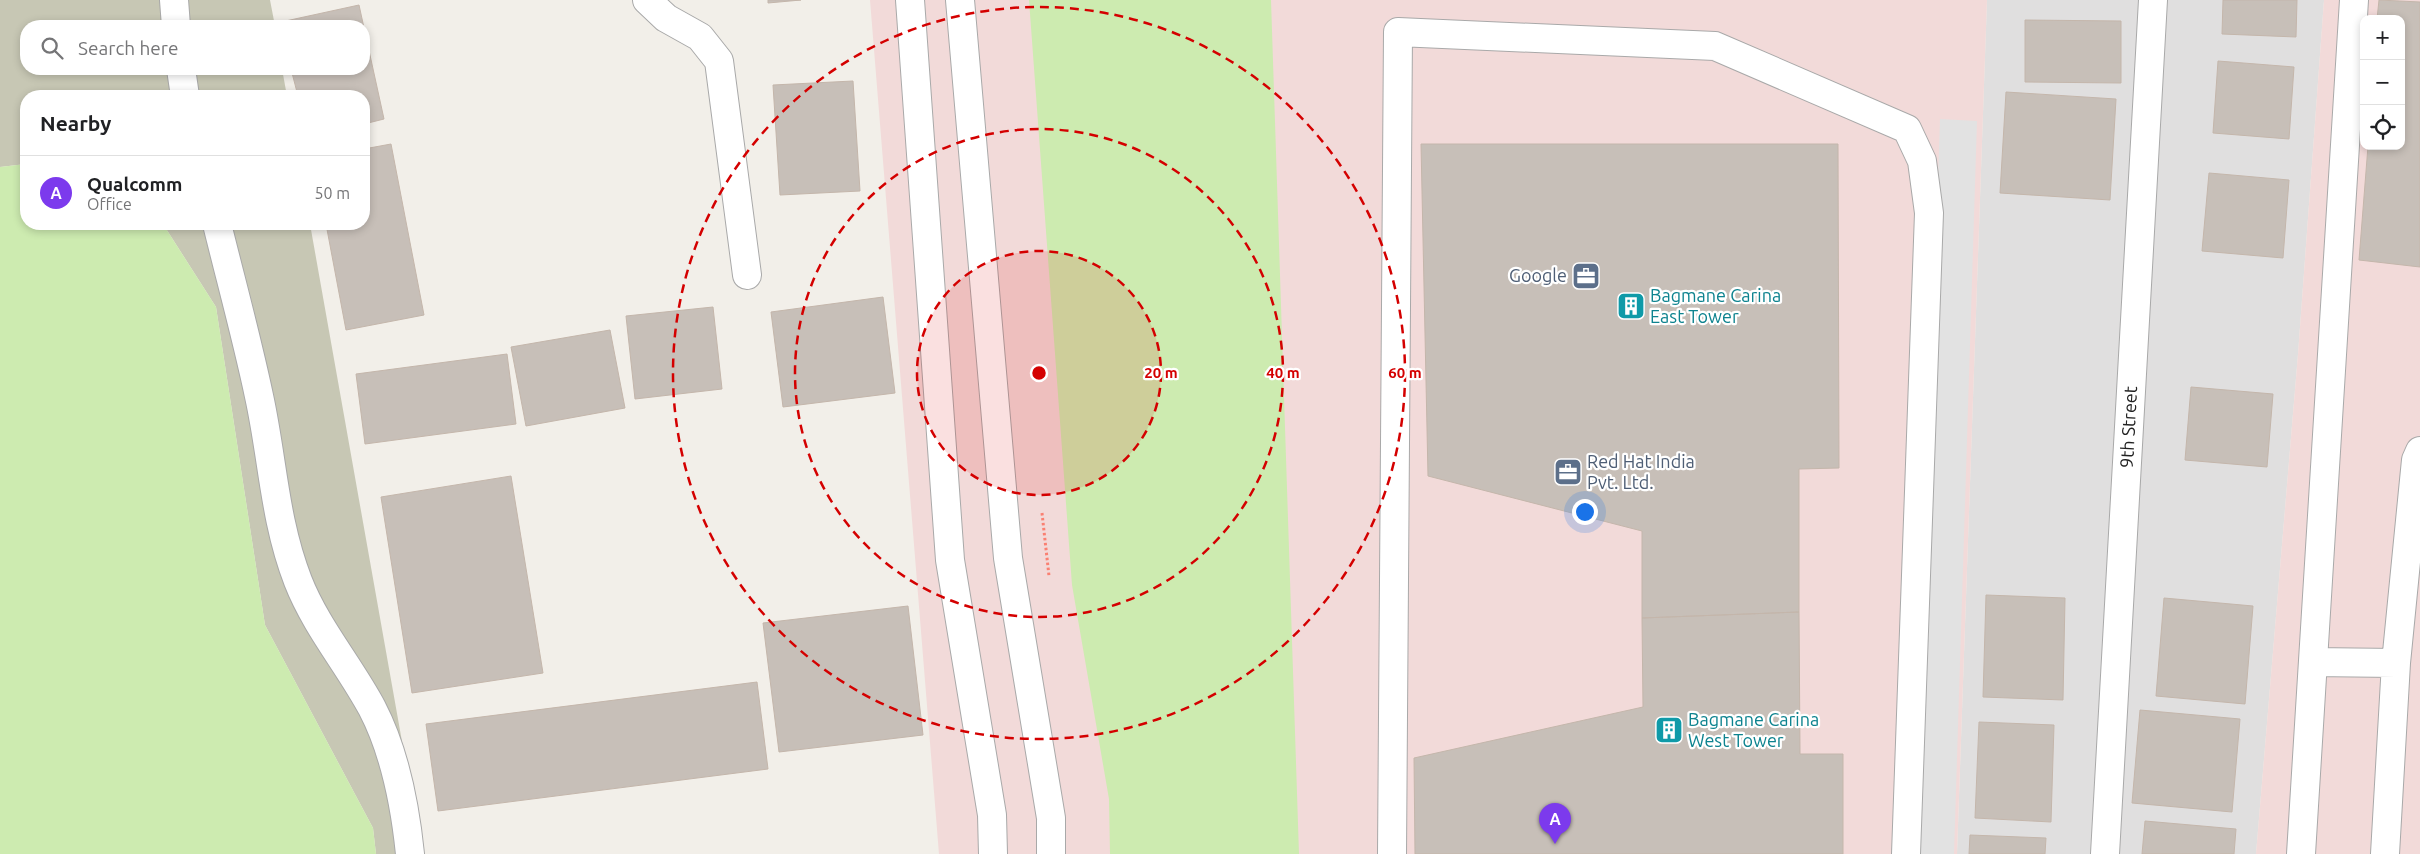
<!DOCTYPE html>
<meta charset="utf-8">
<style>
:root{--surface:#fff;--page:#f2f2f2;--text:#202124;--muted:#757577;--line:#e0e0e0;--accent:#7c3aed}
body{margin:0;font-family:Ubuntu,sans-serif;background:var(--page);color:var(--text)}
.controls{position:absolute;right:15px;top:15px;display:grid;overflow:hidden;border-radius:10px;box-shadow:0 2px 8px #0003}
.controls button{width:45px;height:45px;display:grid;place-items:center;padding:0;border:0;border-bottom:1px solid var(--line);background:var(--surface);color:var(--text);font:25px sans-serif}
.you{position:absolute;left:1584px;top:511px;width:18px;height:18px;margin:-12px;border:4px solid #fff;border-radius:50%;background:#1a73e8;box-shadow:0 0 0 8px #1a73e833}
.badge{display:grid;place-items:center;width:32px;height:32px;border-radius:50%;background:var(--accent);color:#fff;font-size:16px;font-weight:700}
.pin{position:absolute;translate:-50% -41px;filter:drop-shadow(0 1px 2px #0008)}
.pin::after{content:'';position:absolute;top:26px;width:18px;height:15px;background:inherit;clip-path:polygon(0 0,100% 0,50% 100%)}
.list{margin:0;padding:0;list-style:none}
h2{display:flex;justify-content:space-between;align-items:center;height:65px;margin:0;padding:0 20px;font-size:21px}
h2 small{font-size:16px;font-weight:400;color:var(--muted)}
.list li{display:grid;grid-template-columns:32px 1fr auto;gap:15px;align-items:center;box-sizing:border-box;height:75px;padding:0 20px;border-top:1px solid var(--line)}
.list b{display:block;font-size:19px;white-space:nowrap}
.list p{margin:0;font-size:16px;white-space:nowrap;color:var(--muted)}
.list em{font-size:16px;font-style:normal;color:var(--muted)}
.icon{flex:none;width:28px;height:28px;fill:none;stroke:currentColor;stroke-width:2;stroke-linecap:round;stroke-linejoin:round}
.map{position:relative;flex:none;width:2420px;height:854px;overflow:hidden}
.search{position:absolute;background:var(--surface);box-shadow:0 2px 8px #0003;left:20px;top:20px;width:350px;height:55px;display:flex;align-items:center;gap:12px;box-sizing:border-box;padding:0 18px;border-radius:20px;color:var(--muted);font-size:19px}
.panel{position:absolute;background:var(--surface);box-shadow:0 2px 8px #0003;left:20px;top:90px;width:350px;height:140px;border-radius:20px}
.map>svg:first-child{display:block}
</style>
<div class="map">
<svg width="2420" height="854" viewBox="0 0 2420 854">
<rect width="100%" height="100%" fill="#f2efe9"/>
<!-- residential -->
<path fill="#e0dfdf" d="M1987 0H2324L2298 354 2256 854H1957Z"/>
<!-- commercial -->
<path fill="#f2dad9" fill-rule="evenodd" d="M870 0H1987L1957 854H939Z
M2324 0H2420V854H2256L2298 354ZM2364 19H2401V146H2364Z"/>
<!-- construction -->
<path fill="#c7c7b4" d="M0 0H270L275 26H26V69H282L287 96H26V164L0 167Z
M163 224H310L422 854H376L373 828 265 625 216 307Z"/>
<!-- grass -->
<path fill="#cdebb0" d="M1029 0H1271L1299 854H1110L1109 799 1072 585Z
M26 164V224H163L216 307 265 625 373 828 376 854H0V167Z"/>
<!-- parking -->
<path fill="#e2e2e2" d="M1940 119 1977 121 1954 854H1916Z"/>
<!-- building -->
<path fill="#c7bfb8" stroke="#c4b6ab" d="M768 0H801L768 3Z
M2223 0H2297L2296 37 2222 34Z
M2379 0 2420 2V267L2359 260 2368 146H2401V19H2377Z
M359 5 384 119 364 124V96H298L291 69H364V26H282L281 22Z
M2025 20 2121 21V83L2025 82Z
M2218 61 2294 67 2289 139 2213 133Z
M853 81 860 191 780 195 773 85Z
M2006 92 2116 99 2110 200 2000 193Z
M391 144 424 315 346 330 326 224H364V149Z
M1421 144H1838L1839 468 1799 469V612L1642 618V531L1428 476Z
M2209 173 2289 180 2283 258 2202 251Z
M883 297 895 393 783 407 771 312Z
M713 307 722 389 635 399 626 316Z
M610 330 625 408 526 426 511 347Z
M507 354 516 424 365 444 356 374Z
M2191 387 2273 394 2267 467 2185 460Z
M511 476 543 673 412 693 381 497Z
M1986 595 2065 598 2063 700 1983 697Z
M2164 598 2253 606 2245 704 2156 696Z
M908 606 923 735 779 752 763 623Z
M1799 612 1800 754H1843V854H1415L1414 758 1643 707 1642 618Z
M757 682 768 769 438 811 426 724Z
M2140 710 2240 719 2232 812 2132 803Z
M1979 722 2054 725 2051 822 1975 818Z
M2145 821 2236 829 2234 854H2142Z
M1970 835 2046 838 2045 854H1969Z"/>
<g fill="none" stroke-linecap="round" stroke-linejoin="round">
<defs>
<path id="minor" d="M174 0 176 26
M647 0 666 18 700 37 719 61 747 275
M910 0 950 560 992 815 993 854
M960 0 1008 558 1051 818V854
M181 69 185 96
M217 224C231 281 247 339 259 396 273 460 274 519 298 581 316 627 349 665 372 708 395 752 405 805 410 854
M2313 662 2396 663
M1392 854 1398 32 1715 46 1907 129 1922 161 1929 213 1906 854
M2105 854 2153 0
M2301 854 2354 0
M2385 854 2396 663 2416 460 2420 451"/>
</defs>
<!-- minor casing -->
<use href="#minor" stroke="#a9a9a9" stroke-width="30"/>
<!-- path -->
<path stroke="#fa8072" stroke-width="3" stroke-dasharray="2.5 2.5" stroke-linecap="butt" d="M1042 513 1049 576"/>
<!-- minor -->
<use href="#minor" stroke="#fff" stroke-width="28"/>
</g>
<!-- distance rings -->
<circle cx="1039" cy="373" r="122" fill="#d40000" fill-opacity=".12"/>
<g fill="none" stroke="#d40000" stroke-width="2.5" stroke-dasharray="9 6">
<circle cx="1039" cy="373" r="122"/>
<circle cx="1039" cy="373" r="244"/>
<circle cx="1039" cy="373" r="366"/>
</g>
<!-- icons -->
<defs>
<symbol id="office-square" viewBox="-11 -11 22 22"><rect x="-9" y="-9" width="18" height="18" rx="4" fill="#5c6f8a" stroke="#fff"/><path d="M-6-3h4V-5.5h4V-3h4V5H-6ZM-1-4.5V-3h2v-1.5ZM-6 0V1H6V0Z" fill="#fff"/></symbol>
<symbol id="building-square" viewBox="-11 -11 22 22"><rect x="-9" y="-9" width="18" height="18" rx="4" fill="#0f9aa8" stroke="#fff"/><path d="M-4-6H4V6H1V3H-1V6H-4ZM-2.5-4.3h1.7v1.8h-1.7ZM.8-4.3h1.7v1.8H.8ZM-2.5-1h1.7V.8h-1.7ZM.8-1h1.7V.8H.8Z" fill="#fff"/></symbol>
</defs>
<g fill-rule="evenodd">
<use href="#office-square" x="1570" y="260" width="32" height="32"/>
<use href="#building-square" x="1615" y="290" width="32" height="32"/>
<use href="#office-square" x="1552" y="456" width="32" height="32"/>
<use href="#building-square" x="1653" y="714" width="32" height="32"/>
</g>
<g text-anchor="middle" stroke-width="4.5" stroke-linejoin="round" paint-order="stroke">
<!-- service labels -->
<g font-size="18" fill="#4e5e75" stroke="#fff" text-anchor="end">
<text x="1567" y="282">Google</text>
<text x="1587" y="468" text-anchor="start">Red Hat India<tspan x="1587" dy="21">Pvt. Ltd.</tspan></text>
</g>
<!-- culture labels -->
<g font-size="18" fill="#0d838f" stroke="#fff" text-anchor="start">
<text x="1650" y="302">Bagmane Carina<tspan x="1650" dy="21">East Tower</tspan></text>
<text x="1688" y="726">Bagmane Carina<tspan x="1688" dy="21">West Tower</tspan></text>
</g>
<!-- street labels -->
<g font-size="18" fill="#222" stroke="#fff">
<text transform="translate(2129 427) rotate(-87)" y="6">9th Street</text>
</g>
</g>
<circle cx="1039" cy="373" r="8" fill="#d40000" stroke="#fff" stroke-width="2.5"/>
<g font-size="15" text-anchor="middle" font-weight="bold" fill="#d40000" stroke="#fff" stroke-width="4.5" stroke-linejoin="round" paint-order="stroke">
<text x="1161" y="378">20 m</text>
<text x="1283" y="378">40 m</text>
<text x="1405" y="378">60 m</text>
</g>
</svg>
<div class="controls">
<button>+</button>
<button>−</button>
<button><svg class="icon" aria-label="locate" viewBox="0 0 24 24"><circle cx="12" cy="12" r="6"/><path d="M12 2v4M12 18v4M2 12h4M18 12h4"/></svg></button>
</div>
<div class="you"></div>
<div class="pin badge" style="left:1555px;top:844px">A</div>
<div class="search"><svg class="icon" aria-label="search" viewBox="0 0 24 24"><circle cx="10" cy="10" r="6"/><path d="M15 15l6 6"/></svg>Search here</div>
<section class="panel">
<h2>Nearby<small></small></h2>
<ul class="list">
<li><span class="badge">A</span><div><b>Qualcomm</b><p>Office</p></div><em>50 m</em></li>
</ul>
</section>
</div>
